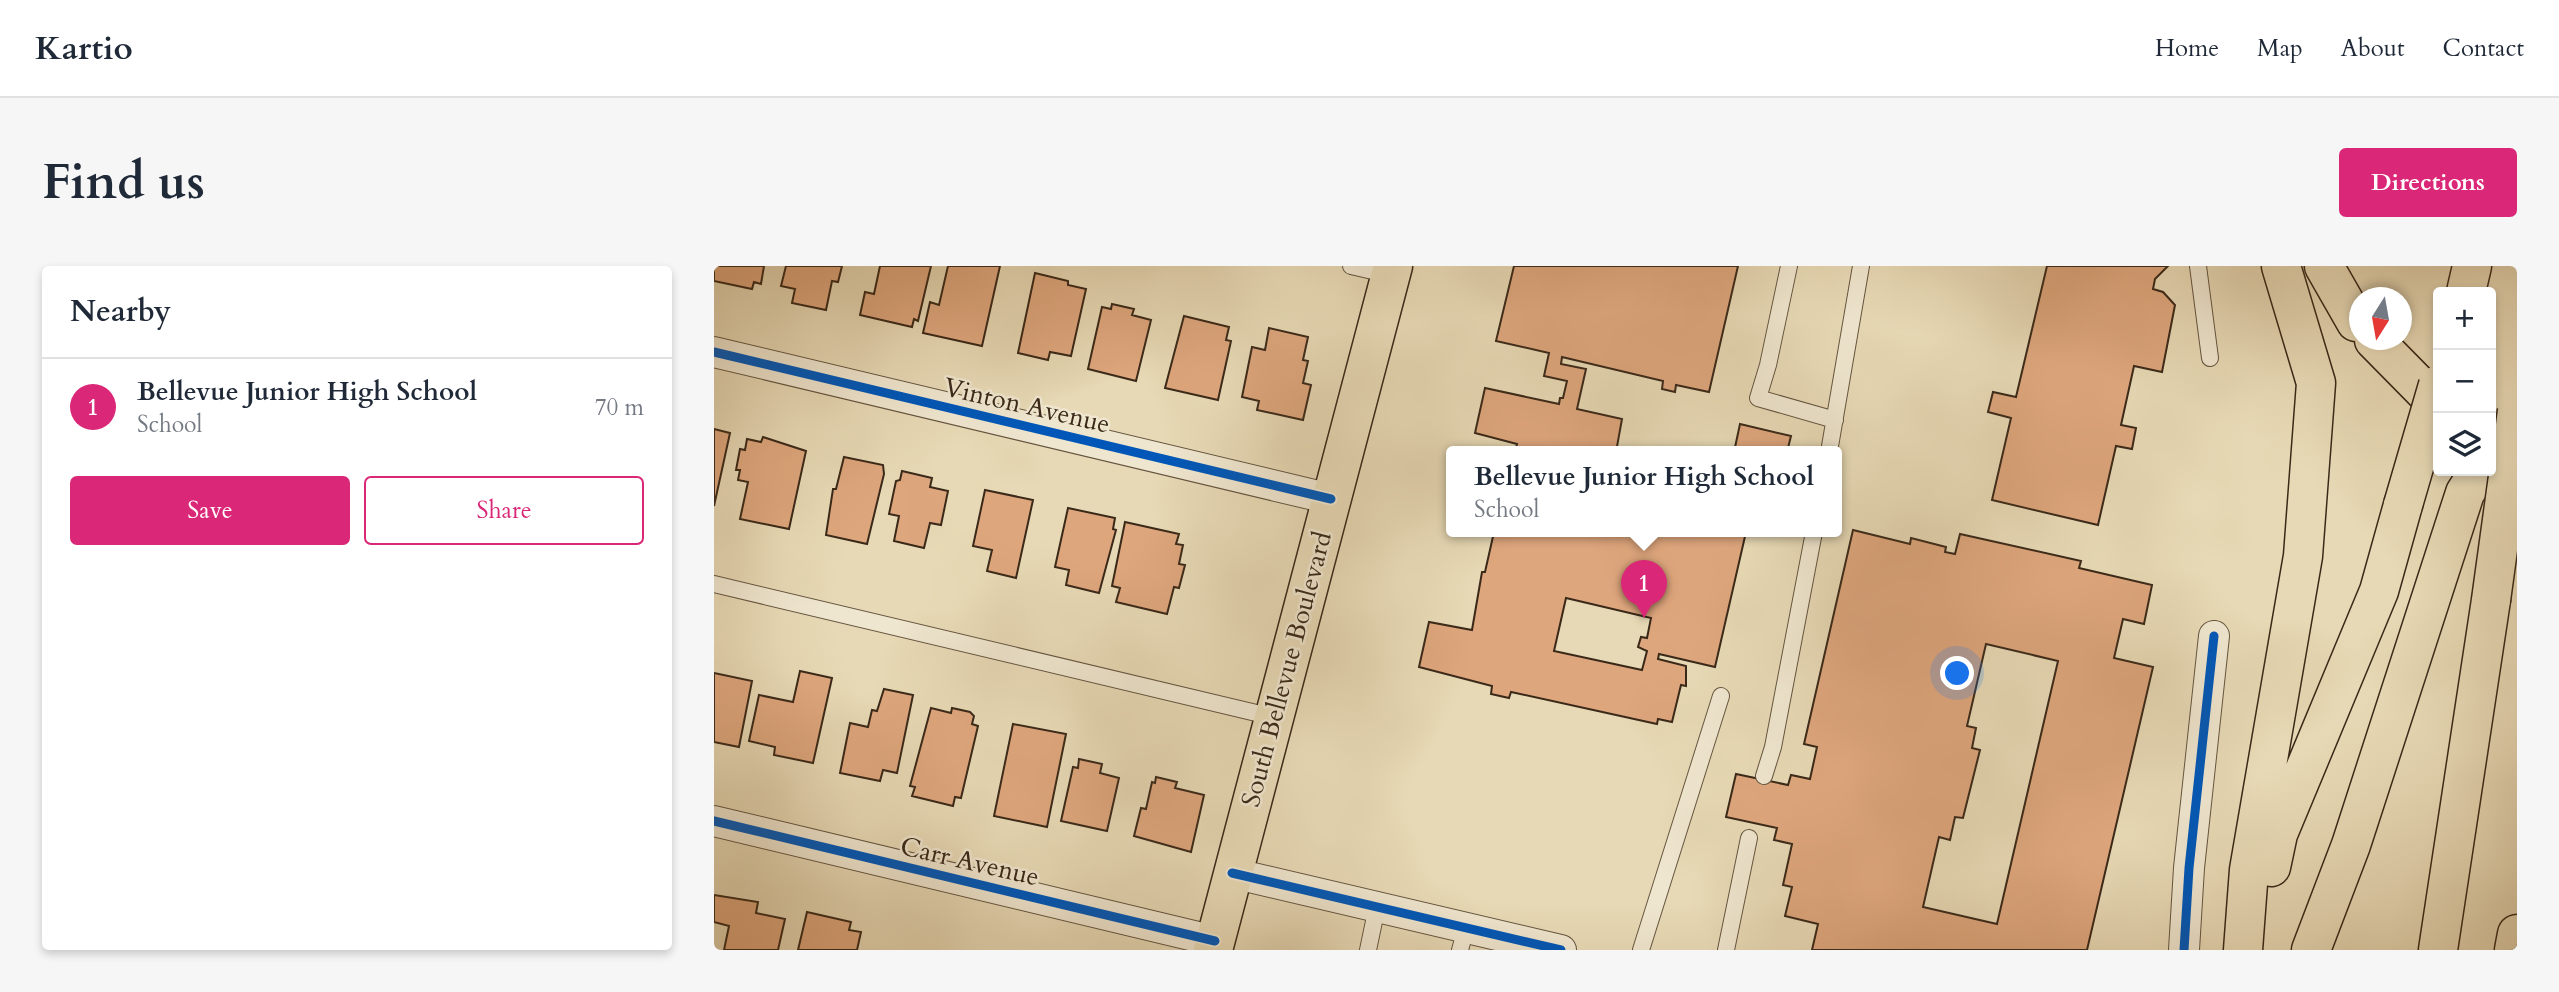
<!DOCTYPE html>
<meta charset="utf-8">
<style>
:root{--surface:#fff;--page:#f6f6f7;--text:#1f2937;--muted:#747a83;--line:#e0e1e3;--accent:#db2777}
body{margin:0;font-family:Cardo,serif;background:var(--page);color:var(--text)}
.controls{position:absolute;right:21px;top:21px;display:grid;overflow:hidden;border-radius:7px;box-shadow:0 4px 10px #0003}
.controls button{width:63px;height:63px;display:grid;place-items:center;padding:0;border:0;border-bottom:2px solid var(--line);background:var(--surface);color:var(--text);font:35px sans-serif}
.compass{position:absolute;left:1635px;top:21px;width:63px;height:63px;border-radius:50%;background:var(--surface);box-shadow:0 4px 10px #0003;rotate:191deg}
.you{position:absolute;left:1244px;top:408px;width:24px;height:24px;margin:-18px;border:5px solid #fff;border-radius:50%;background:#1a73e8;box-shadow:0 0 0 10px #1a73e833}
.badge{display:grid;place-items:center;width:46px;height:46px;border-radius:50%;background:var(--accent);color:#fff;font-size:23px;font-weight:700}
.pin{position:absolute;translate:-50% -58px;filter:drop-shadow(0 2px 4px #0008)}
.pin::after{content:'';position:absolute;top:37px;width:24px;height:21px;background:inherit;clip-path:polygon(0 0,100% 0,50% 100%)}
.popup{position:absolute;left:732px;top:180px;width:396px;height:91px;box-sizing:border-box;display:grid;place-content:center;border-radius:7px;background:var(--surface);filter:drop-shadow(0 2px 5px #0005);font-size:23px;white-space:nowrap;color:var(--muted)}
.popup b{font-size:26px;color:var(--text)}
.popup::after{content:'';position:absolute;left:50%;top:100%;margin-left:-14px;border:14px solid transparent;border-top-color:var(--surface)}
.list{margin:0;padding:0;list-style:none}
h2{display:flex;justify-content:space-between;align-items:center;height:91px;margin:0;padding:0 28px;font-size:30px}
h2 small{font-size:23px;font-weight:400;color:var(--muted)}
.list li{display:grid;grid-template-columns:46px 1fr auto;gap:21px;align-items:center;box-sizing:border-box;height:98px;padding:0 28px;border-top:2px solid var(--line)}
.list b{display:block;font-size:26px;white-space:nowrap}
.list p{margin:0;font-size:23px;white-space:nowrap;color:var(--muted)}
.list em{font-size:23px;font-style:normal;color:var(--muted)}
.actions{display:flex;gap:14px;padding:21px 28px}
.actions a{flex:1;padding:16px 0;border:2px solid var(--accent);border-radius:7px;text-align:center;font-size:24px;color:var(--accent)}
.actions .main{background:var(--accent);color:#fff}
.icon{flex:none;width:38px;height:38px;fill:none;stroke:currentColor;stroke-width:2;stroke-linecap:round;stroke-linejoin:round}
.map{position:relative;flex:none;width:1803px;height:684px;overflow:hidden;border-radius:7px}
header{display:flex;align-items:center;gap:42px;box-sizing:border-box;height:98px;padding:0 35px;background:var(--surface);border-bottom:2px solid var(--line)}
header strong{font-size:33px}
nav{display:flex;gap:38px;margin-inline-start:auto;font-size:24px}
.intro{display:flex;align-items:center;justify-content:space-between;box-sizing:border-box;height:168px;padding:0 42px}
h1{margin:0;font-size:49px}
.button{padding:18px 32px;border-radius:7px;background:var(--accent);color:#fff;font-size:24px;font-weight:700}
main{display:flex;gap:42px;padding:0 42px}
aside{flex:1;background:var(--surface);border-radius:7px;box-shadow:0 4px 10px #0003}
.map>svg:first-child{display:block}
</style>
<header>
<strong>Kartio</strong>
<nav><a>Home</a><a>Map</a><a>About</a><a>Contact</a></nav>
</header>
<div class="intro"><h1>Find us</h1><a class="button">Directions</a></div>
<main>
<aside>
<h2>Nearby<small></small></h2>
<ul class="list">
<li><span class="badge">1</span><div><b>Bellevue Junior High School</b><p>School</p></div><em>70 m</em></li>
</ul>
<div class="actions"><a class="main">Save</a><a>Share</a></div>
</aside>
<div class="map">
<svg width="1803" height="684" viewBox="0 0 1803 684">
<rect width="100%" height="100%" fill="#e7d9b5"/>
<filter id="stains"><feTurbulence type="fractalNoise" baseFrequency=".00286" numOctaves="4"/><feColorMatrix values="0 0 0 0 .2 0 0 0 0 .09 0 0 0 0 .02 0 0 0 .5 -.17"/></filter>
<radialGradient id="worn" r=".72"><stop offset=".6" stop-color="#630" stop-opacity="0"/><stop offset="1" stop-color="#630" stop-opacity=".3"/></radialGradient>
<!-- building -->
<path fill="#dea67d" stroke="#3a2919" stroke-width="2" fill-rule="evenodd" d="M0 0H50L47 18 40 16 38 23 0 15Z
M72 0H128L124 16 118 15 112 44 78 37 81 23 67 20Z
M166 0H217L204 55 200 53 198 61 146 49 151 26 160 28Z
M234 0H286L268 80 209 67 216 36 225 39Z
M800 0H1024L995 126 962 119 961 126 948 123 949 115 848 91 847 98 872 103 863 143 908 153 902 186H801L803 178 761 167 771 122 845 138 846 132H849L853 115 830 110 835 87 782 75Z
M1333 0H1454L1441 13 1439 23 1449 26 1461 39 1448 106 1420 100 1407 159 1422 162 1418 183 1402 180 1384 259 1278 234 1297 152 1274 146 1279 126 1302 131Z
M321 7 354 15V19L372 23 357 90 336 86 334 94 304 87Z
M398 38 420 43 418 49 437 54 422 115 374 103 388 41 397 43Z
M470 50 515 61 512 74 517 75 504 134 451 122Z
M555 62 594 71 589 94 594 95 589 117 597 119 589 154 543 144 545 135 528 131 538 81 551 84Z
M1026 158 1077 170 1073 186H1020Z
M0 163 16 167 0 240Z
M49 171 92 185 75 263 26 253 34 216 24 214 26 204H22L26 183 31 184 33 173 47 176Z
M130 191 169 199 170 208 153 278 112 269 119 223H122Z
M188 205 218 212 216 221 234 225 227 259 216 257 210 282 180 275 185 250 175 248 182 215 186 214Z
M271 224 319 234 302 312 273 305 278 284 259 280Z
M354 242 401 252 399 263 402 264 385 327 352 319 355 304 341 301Z
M411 256 465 268 462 278 469 279 465 298 471 299 465 322 460 321 453 348 402 336 406 322 398 320Z
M1139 264 1196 278 1197 272 1232 281 1231 286 1241 288 1246 268 1367 295 1365 302 1438 319 1430 358 1409 353 1400 392 1439 401 1373 684H1098L1104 658 1071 650 1078 621 1069 619 1078 578 1060 574 1063 562 1012 551 1022 508 1074 519 1077 509 1096 513 1103 481 1090 478ZM1272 378 1344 395 1283 658 1209 641 1225 571 1236 574 1241 551 1249 552 1266 484 1258 482 1262 462 1253 460Z
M780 266H1032L1001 401 945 388 944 393 972 400V420L967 419 958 456 944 453 943 458 797 426 795 432 777 428 778 420 705 401 715 356 758 364 768 306H771ZM852 332 937 352 933 372 927 371 924 381 933 385 928 404 840 385Z
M86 405 118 412 99 497 60 489 61 481 35 475 45 429 79 436Z
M0 407 38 415 25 481 0 476Z
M170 423 199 429 183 507 169 504 166 515 126 507 136 457 154 461 158 444 163 445Z
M217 442 237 447 238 442 256 446 260 450 258 458 264 460 247 532 241 531 239 540 198 530 201 521 196 520Z
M299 458 352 468 333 561 280 550Z
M365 493 388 498 386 507 405 512 393 565 347 555 359 501 364 502Z
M442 511 463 516 461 522 490 529 477 586 420 570 427 542 432 543 438 516 441 517Z
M0 629 44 636 42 647 71 653 64 684H10L15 660 0 656Z
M93 646 137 656 135 664 147 666 143 684H84Z"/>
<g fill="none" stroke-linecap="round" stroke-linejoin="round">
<defs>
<path id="lane" d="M637 0 676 9
M1075 0 1054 99 1044 132 1121 154
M1484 0 1496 92
M1115 186 1147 0
M0 318 559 451
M1050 510 1059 481 1100 266
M654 684 663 641
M746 684 752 662
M927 684 1007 430
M1012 684 1035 572"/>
<path id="street" d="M0 86 617 233
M0 555 501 675
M518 607 847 684
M1470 684 1475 602 1500 370"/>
<path id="primary" d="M1660 74 1724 139
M499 684 679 0"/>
<path id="highway" d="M1610 0 1642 56
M1752 26 1758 0
M1557 601 1564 568 1665 325 1689 239
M1529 684 1535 604 1589 290 1602 117 1567 0
M1597 684 1637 579 1751 227 1765 205
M1724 684 1777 334
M1800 684 1803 668"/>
</defs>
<!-- lane casing -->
<use href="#lane" stroke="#655540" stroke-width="18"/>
<!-- street casing -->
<use href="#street" stroke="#655540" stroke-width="32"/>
<!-- primary casing -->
<use href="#primary" stroke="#3a2919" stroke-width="41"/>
<!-- highway casing -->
<use href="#highway" stroke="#3a2919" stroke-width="41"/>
<!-- lane -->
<use href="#lane" stroke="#efe6cf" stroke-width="16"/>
<!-- street -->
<use href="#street" stroke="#efe6cf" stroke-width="30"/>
<!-- primary -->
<use href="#primary" stroke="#e7d9b5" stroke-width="38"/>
<!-- highway -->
<use href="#highway" stroke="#e7d9b5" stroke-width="38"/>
<defs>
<path id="highway-bridge" d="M1689 239 1724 119
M1777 334 1803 145"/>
</defs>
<!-- highway-bridge casing -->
<use href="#highway-bridge" stroke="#3a2919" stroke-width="41" stroke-linecap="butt"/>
<!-- highway-bridge -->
<use href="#highway-bridge" stroke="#e7d9b5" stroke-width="38"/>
<defs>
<path id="cycleway" d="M0 86 617 233
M0 555 501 675
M518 607 847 684
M1470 684 1475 602 1500 370"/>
</defs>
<!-- cycleway casing -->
<use href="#cycleway" stroke="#efe6cf" stroke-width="13"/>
<!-- cycleway -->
<use href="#cycleway" stroke="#0057b8" stroke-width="9"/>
</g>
<g text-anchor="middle" stroke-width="5" stroke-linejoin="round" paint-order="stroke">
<!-- street labels -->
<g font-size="26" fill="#3a2919" stroke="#efe6cf">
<text transform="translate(313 139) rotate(13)" y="9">Vinton Avenue</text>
<text transform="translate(572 403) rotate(-75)" y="9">South Bellevue Boulevard</text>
<text transform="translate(256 595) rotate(13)" y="9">Carr Avenue</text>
</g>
</g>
<rect width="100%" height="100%" filter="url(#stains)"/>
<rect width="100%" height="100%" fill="url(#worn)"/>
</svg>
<div class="controls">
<button>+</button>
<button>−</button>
<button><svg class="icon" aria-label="layers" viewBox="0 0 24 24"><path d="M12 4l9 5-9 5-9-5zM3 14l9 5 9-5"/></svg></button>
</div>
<svg class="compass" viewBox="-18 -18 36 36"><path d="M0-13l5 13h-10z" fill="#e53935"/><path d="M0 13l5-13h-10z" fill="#747a83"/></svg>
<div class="you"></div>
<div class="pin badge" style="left:930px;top:352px">1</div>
<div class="popup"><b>Bellevue Junior High School</b>School</div>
</div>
</main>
